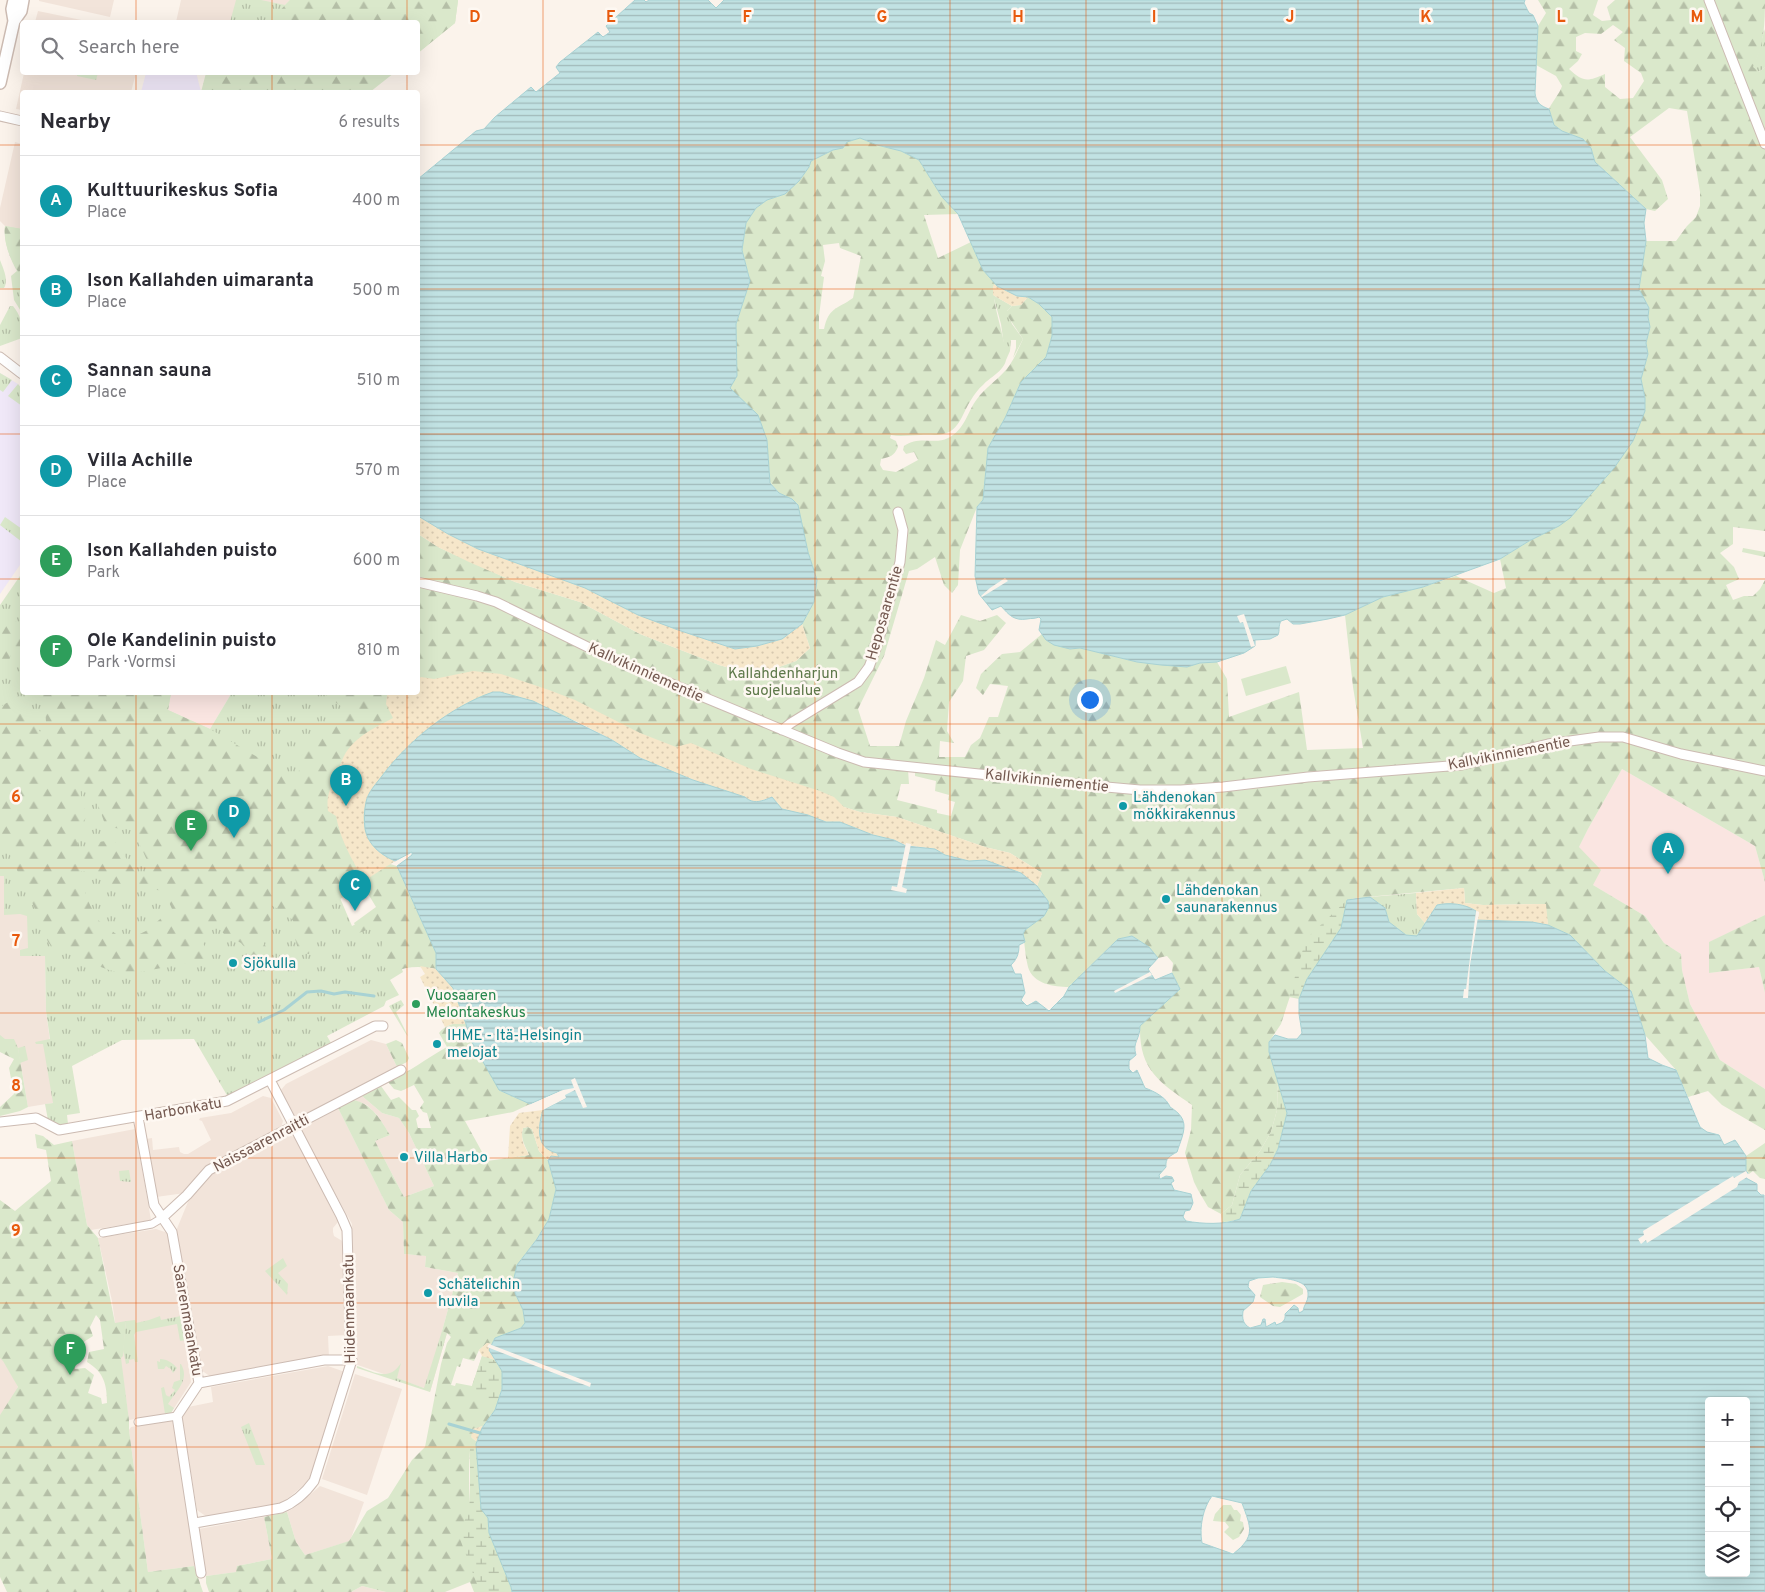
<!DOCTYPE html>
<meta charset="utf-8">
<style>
:root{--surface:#fff;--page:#f2f2f3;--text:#2b2b33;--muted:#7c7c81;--line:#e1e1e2;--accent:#d86a5e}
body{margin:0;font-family:Overpass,sans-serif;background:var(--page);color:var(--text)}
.controls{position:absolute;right:15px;bottom:15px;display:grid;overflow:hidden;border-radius:5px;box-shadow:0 5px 20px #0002}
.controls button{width:45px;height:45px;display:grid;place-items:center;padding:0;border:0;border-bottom:1px solid var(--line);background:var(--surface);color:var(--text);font:25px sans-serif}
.you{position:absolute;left:1089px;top:699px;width:18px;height:18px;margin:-12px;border:4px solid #fff;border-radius:50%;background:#1a73e8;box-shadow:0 0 0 8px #1a73e833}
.badge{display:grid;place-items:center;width:32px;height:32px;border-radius:50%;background:var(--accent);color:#fff;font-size:16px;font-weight:700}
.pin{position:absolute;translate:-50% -41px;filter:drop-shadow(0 1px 2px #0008)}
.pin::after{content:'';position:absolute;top:26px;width:18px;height:15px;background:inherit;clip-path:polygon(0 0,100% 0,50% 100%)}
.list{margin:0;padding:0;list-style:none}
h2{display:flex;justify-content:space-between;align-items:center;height:65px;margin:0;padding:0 20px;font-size:21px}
h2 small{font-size:16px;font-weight:400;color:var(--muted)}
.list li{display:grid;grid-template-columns:32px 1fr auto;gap:15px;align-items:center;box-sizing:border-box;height:90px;padding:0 20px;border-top:1px solid var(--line)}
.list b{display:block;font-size:19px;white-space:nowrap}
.list p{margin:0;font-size:16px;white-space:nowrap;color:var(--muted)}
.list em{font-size:16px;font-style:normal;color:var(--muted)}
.icon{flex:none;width:28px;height:28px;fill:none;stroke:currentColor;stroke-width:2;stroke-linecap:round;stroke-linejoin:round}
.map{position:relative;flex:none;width:1765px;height:1592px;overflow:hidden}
.search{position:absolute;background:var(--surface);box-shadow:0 5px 20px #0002;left:20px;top:20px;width:400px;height:55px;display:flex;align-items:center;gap:12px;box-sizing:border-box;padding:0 18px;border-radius:5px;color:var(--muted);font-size:19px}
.panel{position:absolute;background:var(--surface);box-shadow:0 5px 20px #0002;left:20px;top:90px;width:400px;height:605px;border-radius:5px}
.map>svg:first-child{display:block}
</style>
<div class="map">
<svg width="1765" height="1592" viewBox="0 0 1765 1592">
<defs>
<pattern id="grass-tufts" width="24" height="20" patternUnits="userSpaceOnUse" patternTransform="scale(1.25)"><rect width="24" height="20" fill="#dae8cb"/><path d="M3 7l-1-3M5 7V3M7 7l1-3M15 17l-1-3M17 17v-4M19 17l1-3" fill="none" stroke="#b5bfa7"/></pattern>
<pattern id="forest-firs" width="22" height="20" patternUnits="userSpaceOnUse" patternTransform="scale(1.25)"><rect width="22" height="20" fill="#dae8cb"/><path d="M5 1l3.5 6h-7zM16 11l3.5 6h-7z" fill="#b5bfa7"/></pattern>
<pattern id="wetland-marsh" width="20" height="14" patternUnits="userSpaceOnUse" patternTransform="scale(1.25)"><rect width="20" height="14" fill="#dae8cb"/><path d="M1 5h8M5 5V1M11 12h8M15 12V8" fill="none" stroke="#b5bfa7"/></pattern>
<pattern id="sand-dots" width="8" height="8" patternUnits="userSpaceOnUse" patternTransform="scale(1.25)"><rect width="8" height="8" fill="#f6e7ca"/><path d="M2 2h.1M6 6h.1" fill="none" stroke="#d6c8af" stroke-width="1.8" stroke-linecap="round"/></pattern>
<pattern id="water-rules" width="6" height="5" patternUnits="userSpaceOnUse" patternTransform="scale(1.25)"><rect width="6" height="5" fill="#c1e2e3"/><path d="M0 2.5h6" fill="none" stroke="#a1baba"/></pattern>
</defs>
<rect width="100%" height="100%" fill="#fbf3eb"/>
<!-- residential -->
<path fill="#f2e4da" d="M39 0H114L110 17 39 1Z
M181 0H290L269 22H176Z
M38 11 91 22H35Z
M24 73H136L131 92H22V110L16 109Z
M15 142 22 144V229L5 226 0 221V208Z
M0 841 45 956 46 1011 58 1102 28 1107 21 1065 11 1052 0 1047Z
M371 1040 386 1044 397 1067 300 1118 294 1117 280 1091 286 1084Z
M263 1096 271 1098 283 1121 281 1128 205 1167 185 1193 156 1197 146 1139 152 1138 153 1150 179 1147 180 1152 184 1154H188L211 1140 202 1121 199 1120 200 1118 231 1113Z
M362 1096 382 1113 399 1118 409 1133 434 1186 404 1197 375 1141 390 1135 378 1116 367 1105 354 1100Z
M338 1108 389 1210 403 1222 404 1254 426 1256 425 1267 458 1273 442 1331 447 1333 430 1392 424 1388 355 1364 352 1224 301 1132 303 1125Z
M135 1129 151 1220 91 1230 87 1225 72 1141Z
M287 1135 295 1137 338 1222 333 1228V1232L334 1236 344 1242 347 1335 328 1336 329 1357 211 1377 201 1370 176 1231 190 1197 208 1176Z
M156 1229 168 1233 191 1382 171 1413 129 1420 112 1301 98 1238Z
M0 1347 18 1387 0 1434Z
M328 1366 345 1372 311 1483 304 1485 287 1499 286 1503 207 1517 197 1510 182 1417 186 1410 188 1407 213 1402 211 1387Z
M355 1374 402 1389 367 1495 322 1479Z
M174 1419 196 1562 194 1566 148 1572 129 1430 131 1427Z
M320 1486 364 1502 350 1541 305 1555 296 1542 287 1512 297 1506Z
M264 1517 272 1559 237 1566V1572L206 1576 199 1529Z
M362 1586 386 1592H351Z"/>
<!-- commercial -->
<path fill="#fae5e1" d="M229 692 231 694 210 729 168 710 171 693Z
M1622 769 1755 846 1765 882V915L1710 942 1709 973 1759 967 1765 993V1089L1720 1060 1690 1004 1682 970 1681 954 1664 943 1645 916 1593 885 1579 847 1588 829Z"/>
<!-- education -->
<path fill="#f0e8f8" d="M196 72 201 92H141L146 73Z
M0 373 18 384 22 389V562L0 594Z"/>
<!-- grass -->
<path fill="url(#grass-tufts)" d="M236 0H261L285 5 290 0H458L455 23 418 53V22H230Z
M1765 29V67L1759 72 1752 67C1760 54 1760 43 1765 29Z
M77 73V72L98 73 96 80 77 76Z
M5 226 22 229V313L14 300 11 276 17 271C10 259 3 241 5 226Z
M0 260C3 268 9 280 4 288H0Z
M993 295 1012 306 1007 311 1012 324 1023 339 1013 358 1016 348V340H1011L1010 351 1006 360 1001 324Z
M10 306H13C23 319 21 324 22 338L0 346V325Z
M0 373 12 380 3 392 0 390Z
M18 384 22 389V406L8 396Z
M5 517 22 529V542L0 525Z
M22 573V692L171 693 168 710 210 729 231 694 229 693 418 692V593L853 770 840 822 500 692 407 749 400 755 384 856 395 861 340 898 352 926 378 913 403 972 390 980 399 995 386 1001 384 1006 327 1036 331 1043 228 1097 194 1039 122 1040 72 1066 80 1113 67 1115 68 1124 58 1125 48 1120 45 1104 53 1103 43 1044H36L35 1042 50 1039 46 1011 45 956H20V950L28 948 27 916 20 914 4 915V876H0V605Z
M1416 893 1417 914 1425 923 1417 936 1406 935 1389 922 1385 908 1370 897Z
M401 1000 404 1005 396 1012 408 1036 406 1034 389 1006Z
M25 1046 28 1060 20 1063 18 1048Z
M129 1170 131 1182 120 1181 119 1171Z
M283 1258 287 1266 278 1273 288 1284 287 1295 265 1271Z
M160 1316 161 1320 181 1316 187 1340 180 1341 177 1324 136 1332 134 1335 138 1362H135L134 1359 129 1360V1363L126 1364 123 1350 126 1321 135 1320 136 1323 149 1320Z
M442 1331 447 1333 430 1392 357 1368V1366C374 1372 389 1382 401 1363L397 1378 424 1388Z
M160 1359C167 1359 173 1363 177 1368L173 1373 171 1369 166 1366 164 1369H158L157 1361 160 1362Z
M180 1364H181C190 1380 177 1390 168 1404L174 1408 171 1413 165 1414 161 1388 164 1387 166 1395 169 1397 175 1390 172 1388 174 1382 180 1380Z
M249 1423 265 1465H256L241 1427Z"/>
<!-- forest -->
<path fill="url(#forest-firs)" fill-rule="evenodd" d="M290 0H458V1L455 23 418 53V22H269Z
M1538 0H1598L1593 15 1602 21 1611 20 1607 7 1615 0H1765C1765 23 1764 47 1753 67L1759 72 1765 67V531L1733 527V544L1720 553 1734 567 1739 579 1726 585 1733 600 1744 596H1753L1760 589 1765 580V882L1755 846 1622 769 1588 829 1579 847 1601 870 1593 885 1645 916 1664 943 1681 954 1682 970 1690 1004 1720 1060 1765 1089V1130L1722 1105 1708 1091 1688 1097 1676 1070 1645 1035 1631 991 1605 971 1570 935 1548 925 1545 904 1483 905 1465 903 1464 888 1356 898 1347 900 1293 987 1281 1024 1269 1042V1052L1278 1078 1277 1110 1271 1132 1260 1151 1240 1175 1232 1205 1221 1214 1208 1207 1198 1190 1194 1182 1185 1153 1191 1130 1192 1105C1159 1082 1139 1070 1140 1026L1180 989 1172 973 1173 963 1167 956 1158 958 1149 947 1132 936 1118 939 1069 987C1054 987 1033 984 1028 967 1025 956 1025 945 1023 934L1025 930 1044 916 1048 901 1037 886 1042 873 1010 853 985 847 897 817 860 812 844 807 834 797 820 791 751 769 692 743 676 747 640 733 575 700 501 674 473 671 434 679 421 677 418 679V534L438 547 515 582 580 602 640 634 719 665 756 675 796 661 810 648 802 624 814 602 817 580 808 552 803 531 792 499 779 493 770 482 767 440 730 388 736 344V324L750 281 742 250 746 223 756 208 767 200 785 194 799 181 809 167 811 161 833 150 843 148 847 142 860 138 877 145 901 151 919 160 942 197 958 214 924 215 938 258 971 242 983 270 996 283C987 294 1008 342 1006 360 1004 371 989 378 983 385 978 389 974 395 971 400 963 411 960 431 943 434 936 436 928 434 921 435 910 435 901 437 891 435L890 438 896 441 898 447C894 456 890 457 881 459L880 465 883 470 896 472 918 460 914 452 906 454 903 450 904 446C919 435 935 445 948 438 965 430 967 412 977 399 985 388 996 381 1004 372 1013 363 1018 349 1023 339L1007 315V311L1012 306 1021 305 1028 297 1039 304 1052 317V336L1046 357 1021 382 1005 418 988 448 983 500 977 507 960 550 958 585 952 593 944 585 935 557 917 569 909 571 884 656 858 709 870 746H899L906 721 924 678 936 640 945 645 961 615 980 621 997 615 1006 623 984 650 966 656 963 681 949 702 947 731 954 743 940 741 939 757H965L971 745 980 738 989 717H998L1008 686 990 684 983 695 976 688 981 674 1002 654 1020 652 1042 634 1046 640 1070 649 1080 648 1137 662 1187 667 1200 663 1217 662 1227 679 1229 717 1299 692 1307 750 1363 748 1353 687 1345 615 1383 597 1423 587 1456 576 1494 593 1506 588 1500 559 1529 541 1559 526 1614 468 1645 398 1641 379 1648 354 1646 343 1650 327 1648 317 1649 308 1639 289 1646 241H1676L1687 226 1696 217 1700 206V192L1687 111 1669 108 1630 137 1662 180 1668 199 1655 211 1646 209 1595 162 1591 148 1583 139 1562 131 1554 125 1549 109C1553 100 1559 95 1562 86L1556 76 1536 65 1538 26 1546 13ZM1613 25 1623 32 1614 40 1625 48 1624 61 1641 73 1644 81 1633 98 1620 99 1605 87V74C1587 82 1583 82 1569 69L1578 61 1582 54 1576 51V37L1585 33 1601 34ZM839 243 840 248 861 256 853 298C836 310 829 307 824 329H819V316L824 277 821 276 825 261 823 245ZM908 770H915V776L936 781 935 791 949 795 948 800 955 802 951 816 937 813V810L897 800 901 784H909Z
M206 73V72L394 73 370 92H201Z
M5 226 22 229V273L18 271C10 259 3 241 5 226Z
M1743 548 1765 552V557L1742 552Z
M15 621 22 625V659L11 655 8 661H0V627Z
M37 693H171L168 710 210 729 298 781 300 758 309 745 349 712 323 693H391L387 695 393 718 344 756 339 768 336 816 338 826 364 881 390 864 397 866 436 953V969C420 966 407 966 392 973L382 965 379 951 383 942 374 927 359 933 354 923 376 907 367 892 365 885 333 903 325 911 340 919 312 940 309 954 299 953 293 931 297 927C292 916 281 911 271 905V919L258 934 268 950 264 961 258 963 241 943 224 934 219 928H208C199 941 201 938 207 951L205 960 134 973H122L109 970 90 963 51 946 48 942 35 909 0 833V707L18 696 42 735 47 736 45 708ZM91 785 106 827 133 830 152 871 138 876 114 840 98 842 79 849 74 831 88 816 82 804 80 787ZM81 871H96L107 885 117 888H143L164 891 172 909 146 931 125 941 98 920 90 905 79 877Z
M1765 915V993L1759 967 1709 973V942Z
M459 1023 466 1024 499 1090 530 1104 513 1112 465 1121 487 1161 529 1155C525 1145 520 1139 523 1128L528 1127 532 1129 539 1151 548 1160 556 1189 549 1219 537 1239 517 1265 515 1293 523 1310 525 1323 522 1328 495 1338 492 1344 487 1343 479 1350 474 1361 463 1358 460 1367 457 1366 451 1385 455 1386 456 1383 472 1386 482 1356 495 1360V1410L483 1426 473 1429C463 1483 474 1539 481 1592H474L470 1582 445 1592H386L362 1586 351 1592H209L206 1583V1576L236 1572 237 1566 272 1559 264 1517 287 1512 296 1542 305 1555 349 1541 367 1511 388 1498 412 1460 425 1447 441 1364 447 1343 451 1337 447 1333 442 1331 458 1273 425 1267 426 1256 404 1254 403 1222 389 1210 338 1108 354 1100C372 1104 381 1120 390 1135L375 1141 404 1197 434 1186 409 1133 399 1118 382 1113 362 1096 381 1086 391 1100 399 1097 412 1110H416L419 1116 416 1119 418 1128H431L427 1113 423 1112 420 1108 424 1102 414 1085 401 1091 394 1089 388 1082C409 1072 427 1058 447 1047L439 1033C445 1026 450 1024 459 1023Z
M0 1035 5 1039H14L18 1048 28 1107 20 1111 0 1116V1107L14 1094 9 1068 14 1059 0 1052Z
M396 1040 402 1043 409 1058 407 1062 397 1067 386 1044Z
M35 1134 43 1136 54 1145 72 1141 87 1225 98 1238 115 1323 126 1321 123 1356 121 1358 129 1420V1430L148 1572 194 1566 203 1592H7L0 1577V1415L18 1387 3 1361 0 1358V1200L15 1211 51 1181 46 1150 37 1148ZM96 1315 100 1320 104 1349 89 1352 87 1362C104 1372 107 1385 107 1403L102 1404 101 1398 88 1393 94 1375 85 1368 75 1369 74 1365 81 1358 78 1351 79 1345 93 1336 90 1327Z
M1765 1143V1179L1760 1178 1753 1171 1749 1174 1746 1171V1156Z
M1282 1282 1296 1284 1303 1289V1294L1280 1307 1273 1306 1260 1297 1263 1285Z
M1223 1505H1231L1234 1510H1237L1241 1515 1240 1521 1243 1522 1244 1529 1239 1537 1233 1540 1224 1532 1229 1527 1225 1522 1213 1521 1215 1514Z"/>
<!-- wetland -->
<path fill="url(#wetland-marsh)" d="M1364 897 1299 999 1289 997 1306 939 1347 900Z
M1278 1078 1288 1113 1278 1149 1270 1165 1251 1191 1240 1219 1222 1223 1221 1214 1232 1205 1240 1175 1260 1151 1271 1132 1277 1110Z
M482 1356C486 1357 491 1358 494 1360 510 1370 500 1396 495 1410L472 1386Z
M471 1437 477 1442 512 1592H480L460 1539 470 1501V1445Z"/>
<!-- sand -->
<path fill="url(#sand-dots)" d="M996 283 1017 296 1028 297 1021 305 1012 306 993 295V286Z
M418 516 448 534 478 549 585 588 638 615 735 649 757 646 782 639 802 624 810 648 796 661 756 675 719 665 640 634 580 602 515 582 469 562 438 547 418 534Z
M473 671 501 674 549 690 575 700 640 733 676 747 691 743 751 769 820 791 834 797 844 807 860 812 897 817 985 847 1010 853 1042 873 1037 886 1021 873 985 860 969 861 945 855 935 849 906 845 894 840 873 835 840 822H826L808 815 781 809 772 797 757 802 748 800C712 787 674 774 639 757 628 753 620 744 610 739 579 722 529 695 495 693 480 692 454 711 442 720 413 742 346 794 368 836 374 849 382 856 395 861L364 881C353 861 340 840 336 816L328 811C326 797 330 787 337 774 339 768 341 762 344 756 354 737 376 727 393 718L386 704 387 695 391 693 418 692V679L421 677 434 679Z
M1464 888 1465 903 1483 905 1546 904 1548 925 1532 922 1478 920 1479 912 1454 904 1437 905 1425 923 1417 914 1416 893Z
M420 966 436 969 453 988 466 1024H452L445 1027 420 977 425 974Z
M543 1110C538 1127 535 1148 557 1153L559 1157H551L548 1160 539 1151 532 1129 528 1127 523 1128C520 1139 524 1145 529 1155L508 1158 510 1126 519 1113Z
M487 1343 492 1344 489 1350 495 1360 482 1356 479 1350Z
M483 1426 482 1428 477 1442 471 1437 473 1429Z"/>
<!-- pitch -->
<path fill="#dae8cb" d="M1286 666 1291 683 1246 696 1241 679Z"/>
<!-- water -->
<path fill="url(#water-rules)" stroke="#a8d2d4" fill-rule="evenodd" d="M635 0H644L646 2 649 0H708L716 8 724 0H1525L1524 3 1529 13 1533 15 1538 26 1535 93C1536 102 1540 106 1549 109L1554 125 1562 131 1583 139 1591 148 1595 162 1646 209 1644 223 1646 241 1639 289 1649 308 1648 317 1650 327 1646 343 1648 354 1641 379 1645 398V411L1633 441 1614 468 1570 518 1559 526 1529 541 1500 559 1423 587 1383 597 1345 615 1328 619 1300 624H1293L1287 619 1281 621C1278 626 1280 630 1278 635L1270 639 1255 640V646L1244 653 1217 662 1200 663 1187 667 1161 665 1137 662 1080 648 1070 649 1054 645 1046 640 1039 630 1041 619 1039 617C1034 619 1032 618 1027 619 1014 621 1009 615 1001 606L992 610 979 594 975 576 977 507 983 500 988 448 1005 418 1021 382 1046 357 1052 336V317L1039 304 1028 297 1017 296 997 286 983 270 958 214 942 197 919 160 901 151 877 145 860 138 847 142 843 148 833 150 811 161 809 167 799 181 785 194 767 200 756 208 746 223 742 250 750 281 736 324 737 376 730 388 758 415 767 440 770 483 779 493 792 499 798 505 808 552 817 580 814 602 802 624 782 639 757 646 735 649 678 630 638 615 585 588 478 549 448 534 418 516V179L476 131 484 129 495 117 531 87 536 92 560 73 556 67 560 62 598 32 603 37 610 32 606 26Z
M493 692H500L533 701 612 740 640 758 693 780 745 797C754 805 762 801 772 797L782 809 808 815 826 822H840L873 835 894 840 906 846 935 849 945 855 969 861 985 860 1021 873 1037 886 1048 901 1049 907 1044 916 1025 930 1023 934 1025 942 1019 945C1019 954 1017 959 1011 965L1015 974H1021L1025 993 1021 1000 1027 1006 1036 1001 1049 1011 1064 996 1069 987 1118 939 1132 936 1149 947 1158 958 1148 969 1155 980 1172 973 1180 989 1140 1026C1140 1040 1132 1042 1136 1055L1129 1061V1069L1133 1073 1137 1070 1145 1088C1154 1091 1167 1098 1170 1107 1191 1120 1184 1131 1177 1152 1170 1156 1165 1158 1166 1167L1159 1175 1160 1179 1166 1176 1172 1177 1174 1181 1171 1183 1174 1190 1191 1194 1193 1203 1190 1210 1185 1211 1183 1217 1186 1221C1203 1224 1223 1225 1240 1219L1251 1191 1270 1165 1278 1149 1287 1113 1269 1052V1042L1275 1035 1288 1039H1297L1302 1033 1299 1014V999L1307 979 1341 928 1347 900 1370 897 1385 908 1389 922 1406 935 1417 936 1437 905C1450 902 1465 904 1476 911V920L1532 922 1548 925 1570 935 1605 971 1631 991 1645 1035 1648 1058 1662 1065 1676 1070 1700 1127 1707 1132 1719 1135 1724 1145 1735 1140 1746 1156V1171L1748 1173 1746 1178 1757 1184V1191L1761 1195H1764L1765 1592H512L511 1587 489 1533 488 1518 481 1509 476 1444 482 1428 495 1410 502 1389V1371L489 1350 495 1338 521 1328 525 1323 523 1310 515 1293 514 1278 517 1265 537 1239 549 1219 556 1189 548 1160 551 1156 559 1157 557 1153C535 1148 538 1127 543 1110L566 1098 562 1090 530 1104 499 1090 469 1037 466 1024 453 988 436 969V953L397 866 412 855V852L395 861C381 855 368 845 365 829 364 820 364 811 366 802 368 792 376 784 382 776 409 740 450 707 493 692ZM1273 1277C1286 1279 1310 1279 1308 1296 1308 1301 1304 1305 1303 1311L1299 1313 1298 1308 1294 1305 1285 1314C1286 1321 1282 1323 1276 1325L1275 1322 1266 1327 1265 1319H1263L1261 1325 1250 1328C1243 1324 1242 1319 1243 1311L1253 1302 1255 1295 1248 1287 1249 1281 1258 1278ZM1709 1401H1746V1573H1709ZM1212 1496 1242 1503C1251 1528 1256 1536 1233 1554L1202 1543C1199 1527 1203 1508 1212 1496Z"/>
<!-- pier -->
<path fill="#fbf3eb" d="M1005 578 1008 581 982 597 981 596 990 588Z
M1244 614 1255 646 1251 647 1243 622 1240 623 1237 616Z
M906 843 911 844 902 887 907 889 906 893 891 890 892 886 897 887Z
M1476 911 1479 912 1478 917 1470 965 1468 998H1463L1464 989H1466Z
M1150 972 1152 975 1115 993 1114 991Z
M575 1078 587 1107 583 1108 575 1090 565 1095 566 1098 543 1110H540L542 1107 563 1097 561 1093 531 1107 527 1106 563 1090 574 1088 571 1080Z
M1746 1171 1749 1176 1739 1182 1737 1187 1647 1243 1646 1240 1641 1244 1638 1239 1644 1235 1643 1231 1733 1176 1734 1178Z
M489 1344 591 1383 590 1387 487 1347Z"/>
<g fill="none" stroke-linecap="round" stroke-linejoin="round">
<!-- stream -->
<path stroke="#a8d2d4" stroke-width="3" d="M259 1022 284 1010 307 992 321 991 334 994 345 992 374 996
M449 1424 480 1433"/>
<defs>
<path id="pedestrian" d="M103 1233 152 1224 162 1218
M138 1422 177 1416"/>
<path id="minor" d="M1709 0 1765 144
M0 116 22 121
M0 357 22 374
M418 582 477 596 496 602 612 659 838 753 864 762 1084 785 1140 790H1181L1223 787 1308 777 1462 765 1548 744 1599 737H1623L1681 754 1765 771
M782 730 791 723 858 682 869 667 877 646 900 562 903 530 898 512
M138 1117 154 1205 172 1232 199 1383 177 1416 201 1573
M0 1122 36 1118 59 1130 227 1101 375 1026H383
M162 1218 187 1195 209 1170 401 1070
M199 1383 324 1360H352
M195 1523 281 1508C294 1503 306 1492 314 1481L351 1363 347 1230 341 1216 270 1080"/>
<path id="tertiary" d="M14 0 12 9 14 21
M0 83 14 21 21 11 23 0"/>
</defs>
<!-- pedestrian casing -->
<use href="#pedestrian" stroke="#ccbbb2" stroke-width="9"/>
<!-- minor casing -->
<use href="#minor" stroke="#ccbbb2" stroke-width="11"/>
<!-- tertiary casing -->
<use href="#tertiary" stroke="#ccbbb2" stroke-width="14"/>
<!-- pedestrian -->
<use href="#pedestrian" stroke="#fff" stroke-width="7"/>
<!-- minor -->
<use href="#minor" stroke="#fff" stroke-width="9"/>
<!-- tertiary -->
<use href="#tertiary" stroke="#fff" stroke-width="11"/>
</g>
<!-- grid -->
<path fill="none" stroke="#e8590c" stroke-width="1" stroke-opacity="0.55" d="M136 0V22M272 0V22M407 0V22M543 0V1592M679 0V1592M815 0V1592M950 0V1592M1086 0V1592M1222 0V1592M1358 0V1592M1493 0V1592M1629 0V1592M136 72V92M272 72V92M407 72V92M0 145H22M418 145H1765M0 289H22M418 289H1765M0 434H22M418 434H1765M0 579H22M418 579H1765M136 692V1592M272 692V1592M407 692V1592M0 724H1765M0 868H1765M0 1013H1765M0 1158H1765M0 1303H1765M0 1447H1709M1746 1447H1765"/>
<!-- markers -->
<g fill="#0f9aa8" stroke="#fef8f2" stroke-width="2">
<circle cx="1123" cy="806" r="5"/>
<circle cx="1166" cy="899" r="5"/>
<circle cx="233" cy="963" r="5"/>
<circle cx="437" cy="1044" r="5"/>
<circle cx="404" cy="1157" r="5"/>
<circle cx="428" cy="1293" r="5"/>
</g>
<circle fill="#2e9e5b" stroke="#fef8f2" stroke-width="2" cx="416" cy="1004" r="5"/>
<g text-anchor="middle" stroke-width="5" stroke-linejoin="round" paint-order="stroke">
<!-- street labels -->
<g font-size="15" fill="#745950" stroke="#fef8f2">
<text transform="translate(884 613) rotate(-74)" y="5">Heposaarentie</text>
<text transform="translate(646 672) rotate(24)" y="5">Kallvikinniementie</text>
<text transform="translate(1509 753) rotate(-11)" y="5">Kallvikinniementie</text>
<text transform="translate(1047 780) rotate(6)" y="5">Kallvikinniementie</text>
<text transform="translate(183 1109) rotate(-10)" y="5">Harbonkatu</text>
<text transform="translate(261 1143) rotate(-28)" y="5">Naissaarenraitti</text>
<text transform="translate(349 1309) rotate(-91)" y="5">Hiidenmaankatu</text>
<text transform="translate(188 1320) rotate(80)" y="5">Saarenmaankatu</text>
</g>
<!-- park labels -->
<g font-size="15" fill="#5d7849" stroke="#fef8f2">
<text x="783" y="678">Kallahdenharjun<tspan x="783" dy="17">suojelualue</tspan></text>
</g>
<!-- culture labels -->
<g font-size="15" fill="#0d838f" stroke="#fef8f2" text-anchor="start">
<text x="1133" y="802">Lähdenokan<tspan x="1133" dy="17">mökkirakennus</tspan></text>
<text x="1176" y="895">Lähdenokan<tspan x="1176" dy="17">saunarakennus</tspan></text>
<text x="243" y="968">Sjökulla</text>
<text x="447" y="1040">IHME - Itä-Helsingin<tspan x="447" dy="17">melojat</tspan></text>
<text x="414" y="1162">Villa Harbo</text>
<text x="438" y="1289">Schätelichin<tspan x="438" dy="17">huvila</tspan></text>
</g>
<!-- leisure labels -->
<g font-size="15" fill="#27864d" stroke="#fef8f2" text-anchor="start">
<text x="426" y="1000">Vuosaaren<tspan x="426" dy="17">Melontakeskus</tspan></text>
</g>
</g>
<g font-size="16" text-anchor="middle" font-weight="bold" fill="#e8590c" stroke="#fef8f2" stroke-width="5" stroke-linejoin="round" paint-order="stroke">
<text x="475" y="22">D</text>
<text x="611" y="22">E</text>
<text x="747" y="22">F</text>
<text x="882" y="22">G</text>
<text x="1018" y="22">H</text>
<text x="1154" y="22">I</text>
<text x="1290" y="22">J</text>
<text x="1426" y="22">K</text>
<text x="1561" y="22">L</text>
<text x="1697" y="22">M</text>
<text x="16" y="802">6</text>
<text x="16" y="946">7</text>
<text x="16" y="1091">8</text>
<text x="16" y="1236">9</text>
</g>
</svg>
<div class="controls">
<button>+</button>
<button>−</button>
<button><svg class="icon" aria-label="locate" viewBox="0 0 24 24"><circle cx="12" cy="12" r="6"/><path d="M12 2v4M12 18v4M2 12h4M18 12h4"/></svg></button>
<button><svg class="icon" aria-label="layers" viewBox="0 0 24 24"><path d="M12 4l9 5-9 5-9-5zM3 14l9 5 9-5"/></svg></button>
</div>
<div class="you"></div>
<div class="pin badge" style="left:1668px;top:874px;background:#0f9aa8">A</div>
<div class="pin badge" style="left:346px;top:806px;background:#0f9aa8">B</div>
<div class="pin badge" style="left:355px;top:911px;background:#0f9aa8">C</div>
<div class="pin badge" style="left:234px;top:838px;background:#0f9aa8">D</div>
<div class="pin badge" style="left:191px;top:851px;background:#2e9e5b">E</div>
<div class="pin badge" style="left:70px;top:1375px;background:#2e9e5b">F</div>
<div class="search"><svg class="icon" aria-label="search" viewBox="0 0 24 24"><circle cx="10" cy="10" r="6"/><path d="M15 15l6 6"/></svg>Search here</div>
<section class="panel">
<h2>Nearby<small>6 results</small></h2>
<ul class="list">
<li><span class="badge" style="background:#0f9aa8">A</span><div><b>Kulttuurikeskus Sofia</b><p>Place</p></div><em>400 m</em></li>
<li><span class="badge" style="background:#0f9aa8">B</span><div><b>Ison Kallahden uimaranta</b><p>Place</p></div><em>500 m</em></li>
<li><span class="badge" style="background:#0f9aa8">C</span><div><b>Sannan sauna</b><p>Place</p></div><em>510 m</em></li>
<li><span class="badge" style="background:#0f9aa8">D</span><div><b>Villa Achille</b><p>Place</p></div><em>570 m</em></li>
<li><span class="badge" style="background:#2e9e5b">E</span><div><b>Ison Kallahden puisto</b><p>Park</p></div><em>600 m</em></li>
<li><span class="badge" style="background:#2e9e5b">F</span><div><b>Ole Kandelinin puisto</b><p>Park · Vormsi</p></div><em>810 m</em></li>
</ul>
</section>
</div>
